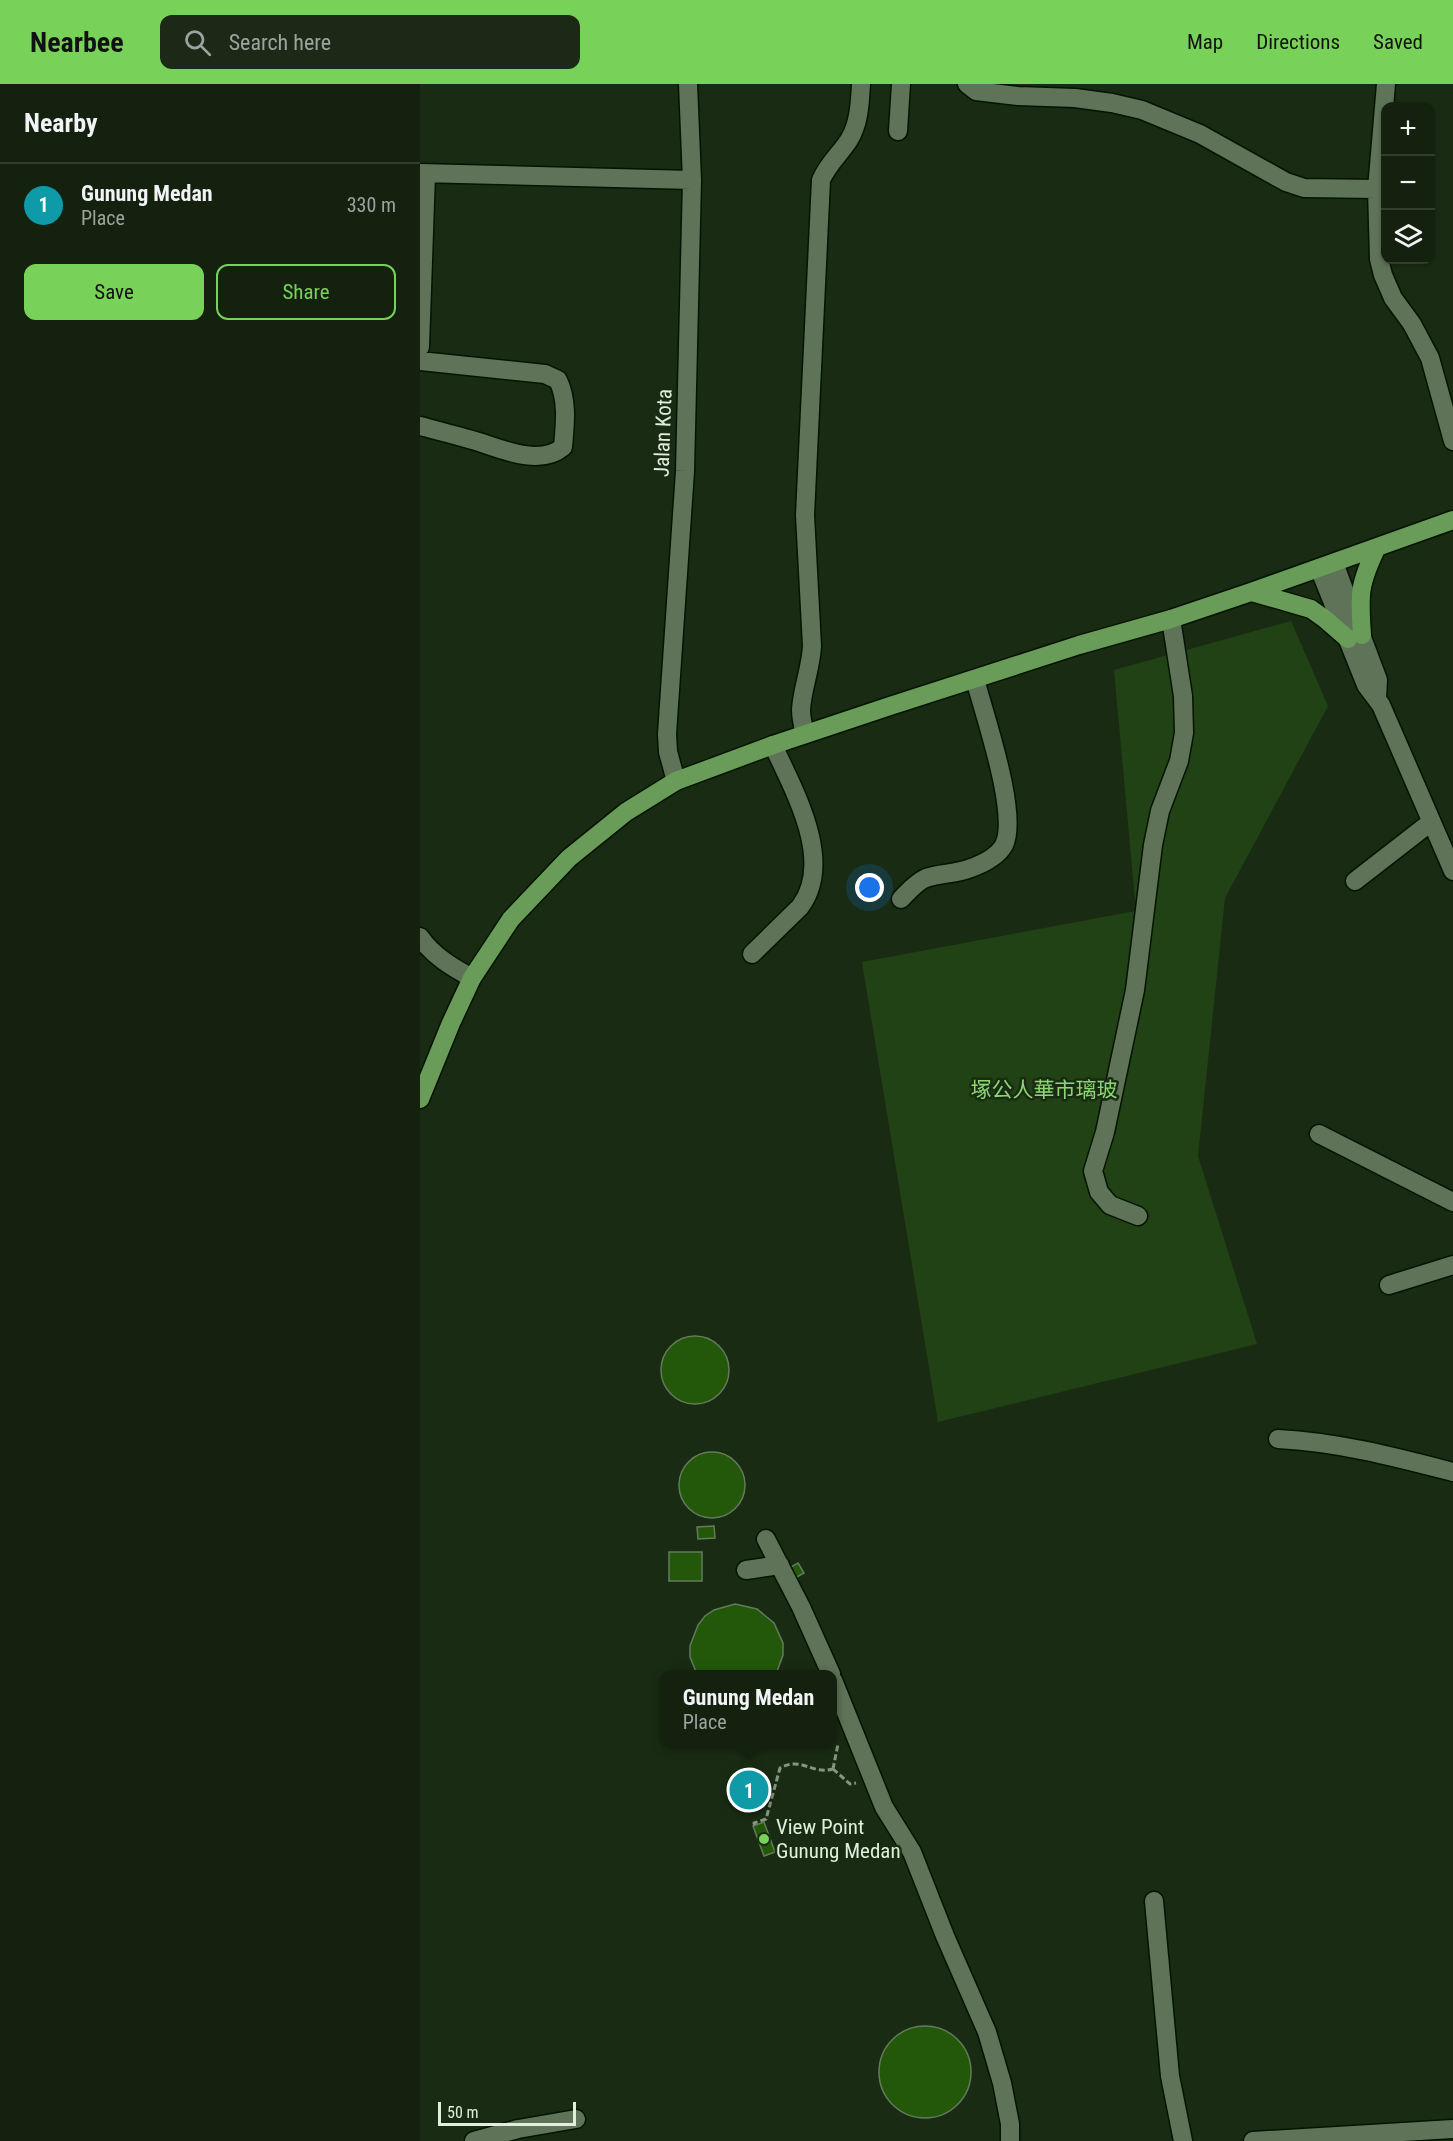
<!DOCTYPE html>
<meta charset="utf-8">
<style>
:root{--surface:#13210e;--page:#1c2917;--text:#f1f3f6;--muted:#9da39e;--line:#323e2e;--accent:#78d158}
body{margin:0;font-family:"Roboto Condensed","Noto Sans SC",sans-serif;background:var(--page);color:var(--text)}
.controls{position:absolute;right:18px;top:18px;display:grid;overflow:hidden;border-radius:12px;box-shadow:0 2px 4px #0004}
.controls button{width:54px;height:54px;display:grid;place-items:center;padding:0;border:0;border-bottom:2px solid var(--line);background:var(--surface);color:var(--text);font:30px sans-serif}
.scale{position:absolute;left:18px;bottom:15px;width:138px;box-sizing:border-box;padding-left:6px;border:3px solid #e1eddd;border-top:0;font-size:16px;line-height:21px;white-space:nowrap;color:#e1eddd;-webkit-text-stroke:4px #192c13;paint-order:stroke}
.you{position:absolute;left:450px;top:804px;width:21px;height:21px;margin:-15px;border:4px solid #fff;border-radius:50%;background:#1a73e8;box-shadow:0 0 0 9px #1a73e833}
.badge{display:grid;place-items:center;width:39px;height:39px;border-radius:50%;background:var(--accent);color:#fff;font-size:20px;font-weight:700}
.pin{position:absolute;translate:-50% -50%;border:3px solid #fff;box-shadow:0 2px 6px #0006}
.popup{position:absolute;left:240px;top:1586px;width:177px;height:78px;box-sizing:border-box;display:grid;place-content:center;border-radius:12px;background:var(--surface);filter:drop-shadow(0 2px 4px #0005);font-size:20px;white-space:nowrap;color:var(--muted)}
.popup b{font-size:22px;color:var(--text)}
.popup::after{content:'';position:absolute;left:50%;top:100%;margin-left:-12px;border:12px solid transparent;border-top-color:var(--surface)}
.list{margin:0;padding:0;list-style:none}
h2{display:flex;justify-content:space-between;align-items:center;height:78px;margin:0;padding:0 24px;font-size:26px}
h2 small{font-size:20px;font-weight:400;color:var(--muted)}
.list li{display:grid;grid-template-columns:39px 1fr auto;gap:18px;align-items:center;box-sizing:border-box;height:84px;padding:0 24px;border-top:2px solid var(--line)}
.list b{display:block;font-size:22px;white-space:nowrap}
.list p{margin:0;font-size:20px;white-space:nowrap;color:var(--muted)}
.list em{font-size:20px;font-style:normal;color:var(--muted)}
.actions{display:flex;gap:12px;padding:18px 24px}
.actions a{flex:1;padding:14px 0;border:2px solid var(--accent);border-radius:12px;text-align:center;font-size:21px;color:var(--accent)}
.actions .main{background:var(--accent);color:#111}
.icon{flex:none;width:33px;height:33px;fill:none;stroke:currentColor;stroke-width:2;stroke-linecap:round;stroke-linejoin:round}
.map{position:relative;flex:none;width:1033px;height:2057px;overflow:hidden}
header{display:flex;align-items:center;gap:36px;box-sizing:border-box;height:84px;padding:0 30px;background:var(--accent);color:#111}
header strong{font-size:28px}
nav{display:flex;gap:33px;margin-inline-start:auto;font-size:21px}
.search{width:420px;height:54px;background:var(--page);display:flex;align-items:center;gap:15px;box-sizing:border-box;padding:0 21px;border-radius:12px;color:var(--muted);font-size:22px}
main{display:flex}
aside{flex:1;background:var(--surface)}
.map>svg:first-child{display:block}
</style>
<header>
<strong>Nearbee</strong>
<div class="search"><svg class="icon" aria-label="search" viewBox="0 0 24 24"><circle cx="10" cy="10" r="6"/><path d="M15 15l6 6"/></svg>Search here</div>
<nav><a>Map</a><a>Directions</a><a>Saved</a></nav>
</header>
<main>
<aside>
<h2>Nearby<small></small></h2>
<ul class="list">
<li><span class="badge" style="background:#0f9aa8">1</span><div><b>Gunung Medan</b><p>Place</p></div><em>330 m</em></li>
</ul>
<div class="actions"><a class="main">Save</a><a>Share</a></div>
</aside>
<div class="map">
<svg width="1033" height="2057" viewBox="0 0 1033 2057">
<rect width="100%" height="100%" fill="#192c13"/>
<!-- green -->
<path fill="#214215" d="M871 537 908 622 805 814 778 1072 837 1260 518 1338 442 878 716 827 694 586Z"/>
<!-- building -->
<path fill="#23580a" stroke="#647a5d" stroke-width="1.5" d="M241 1286a34 34 0 1 1 68 0a34 34 0 1 1-68 0Z
M259 1401a33 33 0 1 1 66 0a33 33 0 1 1-66 0Z
M294 1442 295 1454 278 1455 277 1443Z
M249 1468H282V1497H249Z
M378 1479 384 1489 375 1494 369 1484Z
M315 1520 337 1525 354 1539 363 1559V1571L356 1590H277L270 1573V1562L278 1541 285 1532 294 1526Z
M344 1738 355 1768 344 1772 333 1742Z
M459 1988a46 46 0 1 1 92 0a46 46 0 1 1-92 0Z"/>
<g fill="none" stroke-linecap="round" stroke-linejoin="round">
<defs>
<path id="minor" d="M547 0 556 7 598 12 655 14 692 19 722 26 780 50 866 98 884 104 957 105
M966 0 957 105 959 175 963 191 973 214 992 240 1010 274 1033 357
M478 47 481 0
M0 89 272 96
M0 263 6 90
M0 277 125 290 138 296C148 317 145 340 143 363 121 382 83 366 59 358 39 352 19 347 0 342
M914 479 958 596 957 614
M899 484 946 601 961 621 1033 787
M385 650C383 642 381 634 381 626 382 605 391 584 392 562L385 431 401 96C408 80 420 70 429 56 439 40 440 19 441 0
M256 697 248 668 247 650 265 387 272 96 268 0
M935 797 1011 738
M481 815C488 808 496 798 506 794 520 789 537 790 551 784 562 780 578 772 584 761 599 730 564 630 555 595
M0 853C13 872 32 883 52 894
M332 870 380 823C415 777 373 705 353 661
M899 1050 1033 1118
M718 1132 690 1121 679 1108 673 1087 685 1048 715 906 733 761 740 727 759 677 764 649 763 612 751 535
M969 1201 1033 1181
M858 1355C918 1358 975 1373 1033 1388
M346 1455 381 1523 411 1590
M326 1486 360 1481
M413 1596 464 1723 492 1768 525 1852 567 1948 582 1999 590 2040V2057
M734 1817 750 1992 763 2057
M54 2057 98 2045 156 2035
M833 2057 1033 2045"/>
<path id="major" d="M832 508 891 525 905 535 928 555
M942 551C939 510 939 500 957 463
M0 1015 31 939 52 894 91 835 149 774 206 728 256 697 353 661 470 622 659 561 751 535 831 508 1033 436"/>
</defs>
<!-- minor casing -->
<use href="#minor" stroke="#041401" stroke-width="21"/>
<!-- major casing -->
<use href="#major" stroke="#041401" stroke-width="21"/>
<!-- path -->
<path stroke="#869581" stroke-width="3" stroke-dasharray="6 3" stroke-linecap="butt" d="M413 1685 418 1660
M413 1685 430 1700 436 1699
M335 1741 334 1739 346 1735 360 1684C382 1672 391 1691 413 1685"/>
<!-- minor -->
<use href="#minor" stroke="#5e7357" stroke-width="18"/>
<!-- major -->
<use href="#major" stroke="#699c58" stroke-width="18"/>
</g>
<!-- markers -->
<circle fill="#78d158" stroke="#192c13" stroke-width="2" cx="344" cy="1755" r="6"/>
<g text-anchor="middle" stroke-width="5" stroke-linejoin="round" paint-order="stroke">
<!-- street labels -->
<g font-size="21" fill="#e1eddd" stroke="#192c13">
<text transform="translate(243 349) rotate(-88)" y="7">Jalan Kota</text>
</g>
<!-- park labels -->
<g font-size="21" fill="#8cd674" stroke="#192c13">
<text x="624" y="1013">塚公人華市璃玻</text>
</g>
<!-- poi labels -->
<g font-size="21" fill="#e1eddd" stroke="#192c13" text-anchor="start">
<text x="356" y="1750">View Point<tspan x="356" dy="24">Gunung Medan</tspan></text>
</g>
</g>
</svg>
<div class="controls">
<button>+</button>
<button>−</button>
<button><svg class="icon" aria-label="layers" viewBox="0 0 24 24"><path d="M12 4l9 5-9 5-9-5zM3 14l9 5 9-5"/></svg></button>
</div>
<div class="scale">50 m</div>
<div class="you"></div>
<div class="pin badge" style="left:329px;top:1706px;background:#0f9aa8">1</div>
<div class="popup"><b>Gunung Medan</b>Place</div>
</div>
</main>
